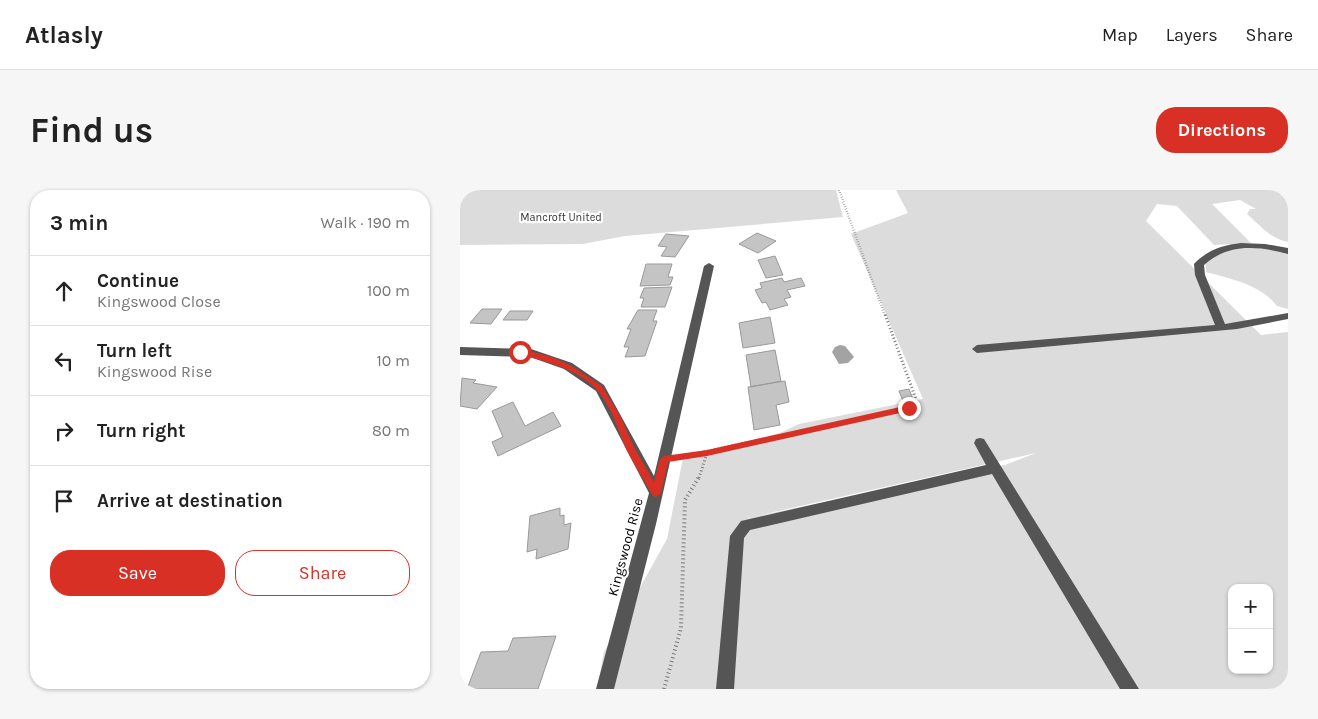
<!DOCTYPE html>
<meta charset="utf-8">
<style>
:root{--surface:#fff;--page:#f6f6f6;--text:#222;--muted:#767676;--line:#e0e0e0;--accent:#d93025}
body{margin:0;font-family:Karla,sans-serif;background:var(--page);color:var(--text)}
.controls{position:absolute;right:15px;bottom:15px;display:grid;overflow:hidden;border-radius:10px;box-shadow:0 1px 4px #0004}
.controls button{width:45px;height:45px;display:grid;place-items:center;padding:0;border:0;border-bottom:1px solid var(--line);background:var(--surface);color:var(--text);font:25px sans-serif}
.stop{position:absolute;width:15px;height:15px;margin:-11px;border:4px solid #d93025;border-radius:50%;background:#fff}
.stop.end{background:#d93025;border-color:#fff;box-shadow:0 1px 5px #0008}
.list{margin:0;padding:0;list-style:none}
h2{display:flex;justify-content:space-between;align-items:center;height:65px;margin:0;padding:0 20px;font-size:21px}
h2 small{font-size:16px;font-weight:400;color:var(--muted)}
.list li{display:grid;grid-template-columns:32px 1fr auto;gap:15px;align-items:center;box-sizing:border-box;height:70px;padding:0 20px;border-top:1px solid var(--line)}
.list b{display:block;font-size:19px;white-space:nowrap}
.list p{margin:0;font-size:16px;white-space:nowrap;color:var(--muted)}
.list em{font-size:16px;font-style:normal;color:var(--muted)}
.actions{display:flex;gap:10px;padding:15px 20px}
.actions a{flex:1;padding:11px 0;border:1px solid var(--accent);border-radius:20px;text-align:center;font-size:18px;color:var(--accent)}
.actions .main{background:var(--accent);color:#fff}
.icon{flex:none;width:28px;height:28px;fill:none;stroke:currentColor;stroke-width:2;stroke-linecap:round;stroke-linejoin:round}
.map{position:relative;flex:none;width:828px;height:499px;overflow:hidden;border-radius:20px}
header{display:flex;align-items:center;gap:30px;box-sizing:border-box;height:70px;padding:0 25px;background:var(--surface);border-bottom:1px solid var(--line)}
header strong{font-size:24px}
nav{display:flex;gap:28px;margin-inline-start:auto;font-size:18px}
.intro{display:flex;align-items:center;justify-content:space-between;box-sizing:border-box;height:120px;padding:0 30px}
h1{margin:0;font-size:35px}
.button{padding:12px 22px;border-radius:20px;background:var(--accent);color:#fff;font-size:18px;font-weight:700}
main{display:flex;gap:30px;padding:0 30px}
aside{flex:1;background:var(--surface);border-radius:20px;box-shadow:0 1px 4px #0004}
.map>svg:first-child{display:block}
</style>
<header>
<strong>Atlasly</strong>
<nav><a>Map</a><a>Layers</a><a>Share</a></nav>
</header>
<div class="intro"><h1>Find us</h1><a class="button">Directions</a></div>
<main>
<aside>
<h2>3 min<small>Walk · 190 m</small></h2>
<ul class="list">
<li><svg class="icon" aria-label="ahead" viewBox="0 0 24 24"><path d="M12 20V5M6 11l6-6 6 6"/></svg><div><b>Continue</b><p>Kingswood Close</p></div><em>100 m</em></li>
<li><svg class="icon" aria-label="left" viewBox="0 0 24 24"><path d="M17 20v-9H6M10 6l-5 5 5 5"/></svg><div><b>Turn left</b><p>Kingswood Rise</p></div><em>10 m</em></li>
<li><svg class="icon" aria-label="right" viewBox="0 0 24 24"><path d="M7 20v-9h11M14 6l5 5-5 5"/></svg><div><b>Turn right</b></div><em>80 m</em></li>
<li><svg class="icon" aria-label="arrive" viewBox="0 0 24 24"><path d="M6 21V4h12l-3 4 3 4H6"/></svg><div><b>Arrive at destination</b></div></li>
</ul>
<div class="actions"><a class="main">Save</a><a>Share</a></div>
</aside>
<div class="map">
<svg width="828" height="499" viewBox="0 0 828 499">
<rect width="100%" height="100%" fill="#fff"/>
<!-- green -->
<path fill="#dcdcdc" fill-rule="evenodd" d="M0 0H376L383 27 165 46 123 54 0 55Z
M436 0H828V52C810 49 800 35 787 24L790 19H796L780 10 752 14 791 53 754 55 717 16 697 14 686 31 801 145 828 142V499H137L144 462 207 349 223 268 320 243 339 234 463 209 391 44 448 23ZM576 263 545 275 287 328ZM772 398H809V480H772Z
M799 57 828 62V119L817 116C801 95 772 89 746 82L745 71 766 60Z"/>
<!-- water -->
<path fill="#a3a3a3" d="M380 155 385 156 394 167 388 173 379 174 372 162 375 157Z"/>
<!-- building -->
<path fill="#c4c4c4" stroke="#999" d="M297 43 316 51 298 63 279 54Z
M206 44 229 46 215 67 201 66 207 57 198 56Z
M315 66 323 85 306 88 298 70Z
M186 74H212L208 87H213L210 95 180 96Z
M322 88 324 92 341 88 345 96 327 100 331 107 324 109 328 115 310 120 306 112 302 113 295 100 302 98 300 93Z
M212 97 205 117H181L184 108H180L184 98Z
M22 119H42L31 134 10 133Z
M178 120H197L193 131H197L185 166 165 167 169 157H164L171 139H167Z
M50 121H73L67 130H43Z
M310 127 315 153 283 158 279 133Z
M315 160 321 191 291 197 286 165Z
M2 188 16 190 13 193 37 197 17 219 0 216Z
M325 191 329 212 316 215 320 235 294 240 288 197Z
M449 199 453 209 443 211 439 201Z
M53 212 65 236 93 222 101 236 38 266 32 252 43 247 32 221Z
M100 318V326L104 325V335L111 333 108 359 76 369 77 359 67 362 70 326Z
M96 446 78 499H7L21 462 48 461 53 448Z"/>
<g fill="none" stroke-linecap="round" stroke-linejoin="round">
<!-- path-far2 -->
<path stroke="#777" stroke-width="2.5" stroke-dasharray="0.5 2" stroke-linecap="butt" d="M379 0 425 126"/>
<!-- path-far1 -->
<path stroke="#777" stroke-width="3" stroke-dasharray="1 2.5" stroke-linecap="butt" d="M220 267 449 218 457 212 425 124
M239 288 247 263"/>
<!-- path -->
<path stroke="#777" stroke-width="4" stroke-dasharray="1 3" stroke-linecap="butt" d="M204 499 221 438 225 310 239 287"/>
<!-- minor -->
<path fill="#555" fill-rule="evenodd" d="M781 53 805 54 828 58V64C799 56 768 53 744 75L745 85 765 134 828 123V129L777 139 517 163 512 159 517 155 755 135 735 85 734 74C747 60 763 55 781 53Z
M249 73 254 76 196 334 154 499H136L189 303 136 201 104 179 70 167 0 165V157L71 159 112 173 144 195 194 286 244 76Z
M520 248 524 249 679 499H660L532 284 290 340 284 348 274 499H256L270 346 281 331 526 275 514 253 516 249Z"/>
</g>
<!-- route -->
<path fill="#d93025" d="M60 159 89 166 110 175 142 196 160 226 175 259 194 292 200 269 204 266 247 260 449 215 453 218 449 221 247 266 208 272 201 303 196 307 193 306C184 290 174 275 166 259 158 240 151 215 137 200 116 178 85 171 57 164L56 162Z"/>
<g text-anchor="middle" stroke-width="4.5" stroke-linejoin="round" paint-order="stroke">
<!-- far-park labels -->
<g font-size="11" fill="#333" stroke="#fff">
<text x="101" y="31">Mancroft United</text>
</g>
<!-- street labels -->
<g font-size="14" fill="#000" stroke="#fff">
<text transform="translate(165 357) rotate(-75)" y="5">Kingswood Rise</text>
</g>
</g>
</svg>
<div class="controls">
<button>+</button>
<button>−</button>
</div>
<div class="stop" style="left:60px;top:162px"></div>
<div class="stop end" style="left:449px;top:218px"></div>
</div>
</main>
